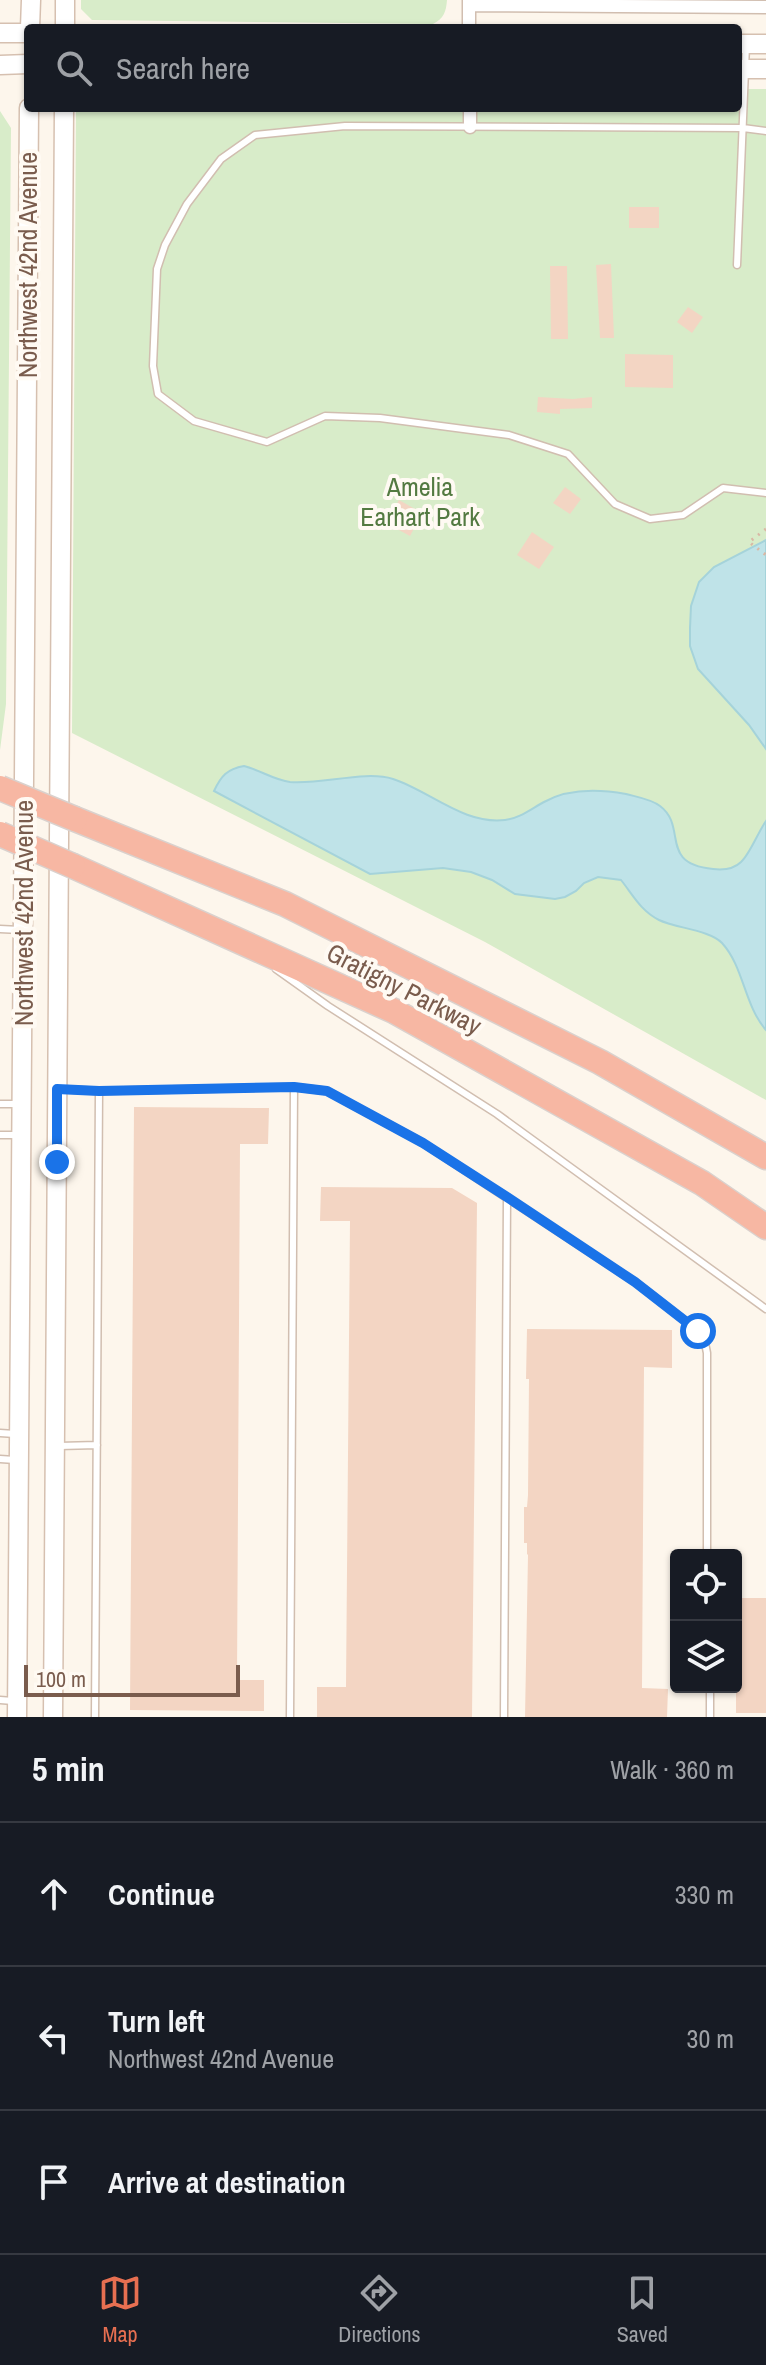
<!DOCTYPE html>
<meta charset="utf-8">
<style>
:root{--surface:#171b24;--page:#20242c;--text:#f1f3f6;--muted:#9ea1a6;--line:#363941;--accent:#e76f51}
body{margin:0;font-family:"Archivo Narrow",sans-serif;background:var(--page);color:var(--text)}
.controls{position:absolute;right:24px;bottom:24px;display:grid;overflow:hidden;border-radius:8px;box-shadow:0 2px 6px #0004}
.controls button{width:72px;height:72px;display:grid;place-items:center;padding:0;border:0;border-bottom:2px solid var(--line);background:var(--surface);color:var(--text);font:40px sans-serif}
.scale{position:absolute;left:24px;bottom:20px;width:216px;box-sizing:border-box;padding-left:8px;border:4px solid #7a5c4d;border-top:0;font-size:22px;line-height:28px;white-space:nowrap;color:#7a5c4d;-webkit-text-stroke:6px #fffaf3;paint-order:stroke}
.stop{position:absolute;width:24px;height:24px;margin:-18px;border:6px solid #1a73e8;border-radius:50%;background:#fff}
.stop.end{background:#1a73e8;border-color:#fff;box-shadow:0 2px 8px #0008}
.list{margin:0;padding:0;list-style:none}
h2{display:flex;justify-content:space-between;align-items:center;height:104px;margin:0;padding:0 32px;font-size:34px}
h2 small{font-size:26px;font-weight:400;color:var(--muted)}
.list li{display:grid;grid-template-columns:52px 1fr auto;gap:24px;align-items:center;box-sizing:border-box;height:144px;padding:0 32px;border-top:2px solid var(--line)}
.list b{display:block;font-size:30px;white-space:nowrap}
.list p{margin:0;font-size:26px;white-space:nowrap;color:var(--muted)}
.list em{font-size:26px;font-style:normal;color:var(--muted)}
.icon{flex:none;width:44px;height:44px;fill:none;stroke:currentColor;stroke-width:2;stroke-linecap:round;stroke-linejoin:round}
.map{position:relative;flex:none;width:766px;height:1717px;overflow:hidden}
.search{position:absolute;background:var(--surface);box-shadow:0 2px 6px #0004;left:24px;right:24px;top:24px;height:88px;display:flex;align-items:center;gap:20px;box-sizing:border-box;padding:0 28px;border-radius:8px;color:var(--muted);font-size:30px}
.sheet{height:536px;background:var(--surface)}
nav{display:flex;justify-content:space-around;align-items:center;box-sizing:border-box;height:112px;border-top:2px solid var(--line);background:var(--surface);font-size:22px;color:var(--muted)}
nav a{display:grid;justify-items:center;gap:4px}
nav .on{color:var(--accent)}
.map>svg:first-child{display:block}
</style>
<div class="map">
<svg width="766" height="1717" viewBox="0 0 766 1717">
<rect width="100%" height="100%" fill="#fdf6ec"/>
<!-- green -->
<path fill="#d8ecc9" d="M81 0H447C446 12 444 18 433 24L92 20 81 9Z
M738 89H766V1100L485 942 72 733 76 108H738Z
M0 111 11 128 6 704 0 750Z"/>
<!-- water -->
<path fill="#bfe3e8" stroke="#a5d3da" stroke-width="2" d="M766 540V749L749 725 698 669 690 646V628L691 606 699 582 714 567Z
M244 766C260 770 274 780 290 782 321 785 365 770 393 779 430 791 464 825 505 820 520 818 531 809 544 802 569 788 598 789 626 794 637 797 651 799 660 806 688 827 658 864 713 869 722 870 734 869 741 862 750 854 758 832 766 821V1030C744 1005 744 967 722 943 710 930 675 928 659 920 641 911 633 895 621 880L598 877 584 883 576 891 565 897 555 899 515 894 492 880 471 872 443 868 370 874 214 791C221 776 227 769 244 766Z"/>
<!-- building -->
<path fill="#f3d5c3" d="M629 207H659V228H629Z
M611 264 614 338H600L596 265Z
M550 266H567L568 339H551Z
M688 307 703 317 692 333 677 322Z
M625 354 673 355V388L625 387Z
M538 397 573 399 592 397V408L560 409V414L537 412Z
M565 487 581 499 570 514 553 503Z
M399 500 422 513 410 536 386 523Z
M532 532 554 547 539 569 517 555Z
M134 1107 269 1108 268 1144H240L237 1680H264V1711L130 1710Z
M321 1187 452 1188 477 1203 472 1717H317V1687H346L350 1221H320Z
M527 1329 672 1330V1368L644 1367 642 1688 668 1689 667 1717H525L528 1555 527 1554V1543H524V1507H527L528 1495 529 1379H526Z
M736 1598H766V1713H736Z"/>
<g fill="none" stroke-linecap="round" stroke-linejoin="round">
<defs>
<path id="lane" d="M766 131 743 128 345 126 255 135 221 159 187 204 165 245 157 269 153 366 158 394 194 421 267 442 325 416 380 418 509 435 568 454 615 504 650 519 683 515 723 488 766 493
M737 265 746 45
M0 929 20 930
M276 969 328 1006 497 1114 766 1309
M60 1089 99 1091 294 1087 327 1091 423 1143 635 1282 698 1331 705 1343 707 1353V1555
M0 1104H19
M0 1135H18
M0 1433 15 1434
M59 1446 97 1445
M0 1459 15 1460
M710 1687V1717
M0 1700 13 1701
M95 1717 99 1091
M290 1717 294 1087
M504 1717 507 1197"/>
<path id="street" d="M469 0V28
M469 5 766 7
M470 108V127"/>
<path id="secondary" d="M30 28 31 0
M65 28V0
M0 33H28
M738 44H766
M0 65 28 64
M738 69H766
M17 1717 29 108
M53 1717 64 108"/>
<path id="highway" d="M75 819 285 904 600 1062 766 1157
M73 866 394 1011 702 1183 766 1227"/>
</defs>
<!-- lane casing -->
<use href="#lane" stroke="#d1beb0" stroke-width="9"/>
<!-- street casing -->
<use href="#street" stroke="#d1beb0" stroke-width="15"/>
<!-- secondary casing -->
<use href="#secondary" stroke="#d6c0b0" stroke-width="21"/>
<!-- highway casing -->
<use href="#highway" stroke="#dad1cd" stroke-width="27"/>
<!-- path -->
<path stroke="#d9b8a5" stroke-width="3" stroke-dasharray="2 6" stroke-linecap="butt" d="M766 529 749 542 766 555"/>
<!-- lane -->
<use href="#lane" stroke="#fff" stroke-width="6"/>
<!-- street -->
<use href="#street" stroke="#fff" stroke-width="12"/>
<!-- secondary -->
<use href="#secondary" stroke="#fff" stroke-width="18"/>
<!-- highway -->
<use href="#highway" stroke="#f7b7a3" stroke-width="24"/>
<defs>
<path id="highway-bridge" d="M0 788 75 819
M0 834 73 866"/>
</defs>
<!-- highway-bridge casing -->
<use href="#highway-bridge" stroke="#dad1cd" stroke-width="27" stroke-linecap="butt"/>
<!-- highway-bridge -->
<use href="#highway-bridge" stroke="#f7b7a3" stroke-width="24"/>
</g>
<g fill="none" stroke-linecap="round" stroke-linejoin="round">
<!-- route -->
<path stroke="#1a73e8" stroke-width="10" d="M57 1162V1089L99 1091 294 1087 327 1091 423 1143 507 1197 635 1282 698 1331"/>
</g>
<g text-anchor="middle" stroke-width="8" stroke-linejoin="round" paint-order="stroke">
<!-- street labels -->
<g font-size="26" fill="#7a5c4d" stroke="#fffaf3">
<text transform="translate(28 265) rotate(-90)" y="9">Northwest 42nd Avenue</text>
<text transform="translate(24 913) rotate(-90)" y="9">Northwest 42nd Avenue</text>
<text transform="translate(404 989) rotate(27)" y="9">Gratigny Parkway</text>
</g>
<!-- park labels -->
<g font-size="26" fill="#537a41" stroke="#fffaf3">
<text x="420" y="496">Amelia<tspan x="420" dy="30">Earhart Park</tspan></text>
</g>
</g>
</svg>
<div class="controls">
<button><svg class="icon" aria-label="locate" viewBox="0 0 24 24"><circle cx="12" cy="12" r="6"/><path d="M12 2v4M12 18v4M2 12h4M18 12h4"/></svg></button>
<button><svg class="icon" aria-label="layers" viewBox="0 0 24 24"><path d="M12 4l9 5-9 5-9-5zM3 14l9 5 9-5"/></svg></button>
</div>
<div class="scale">100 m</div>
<div class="stop" style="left:698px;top:1331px"></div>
<div class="stop end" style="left:57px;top:1162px"></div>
<div class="search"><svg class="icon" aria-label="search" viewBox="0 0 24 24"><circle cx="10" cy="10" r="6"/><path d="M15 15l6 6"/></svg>Search here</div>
</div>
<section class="sheet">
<h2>5 min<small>Walk · 360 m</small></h2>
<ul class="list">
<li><svg class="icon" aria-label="ahead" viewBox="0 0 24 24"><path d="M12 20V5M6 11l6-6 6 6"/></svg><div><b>Continue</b></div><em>330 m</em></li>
<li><svg class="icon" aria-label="left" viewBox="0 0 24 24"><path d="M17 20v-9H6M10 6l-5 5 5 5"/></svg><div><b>Turn left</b><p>Northwest 42nd Avenue</p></div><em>30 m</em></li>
<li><svg class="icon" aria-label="arrive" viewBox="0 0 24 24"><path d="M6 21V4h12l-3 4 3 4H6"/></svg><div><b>Arrive at destination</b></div></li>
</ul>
</section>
<nav>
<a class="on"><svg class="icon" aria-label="map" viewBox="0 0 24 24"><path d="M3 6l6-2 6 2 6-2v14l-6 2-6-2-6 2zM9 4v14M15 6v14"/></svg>Map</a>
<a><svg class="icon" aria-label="directions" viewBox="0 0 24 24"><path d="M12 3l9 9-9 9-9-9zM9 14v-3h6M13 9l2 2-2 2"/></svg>Directions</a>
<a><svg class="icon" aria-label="saved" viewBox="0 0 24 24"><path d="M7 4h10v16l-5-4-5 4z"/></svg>Saved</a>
</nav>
